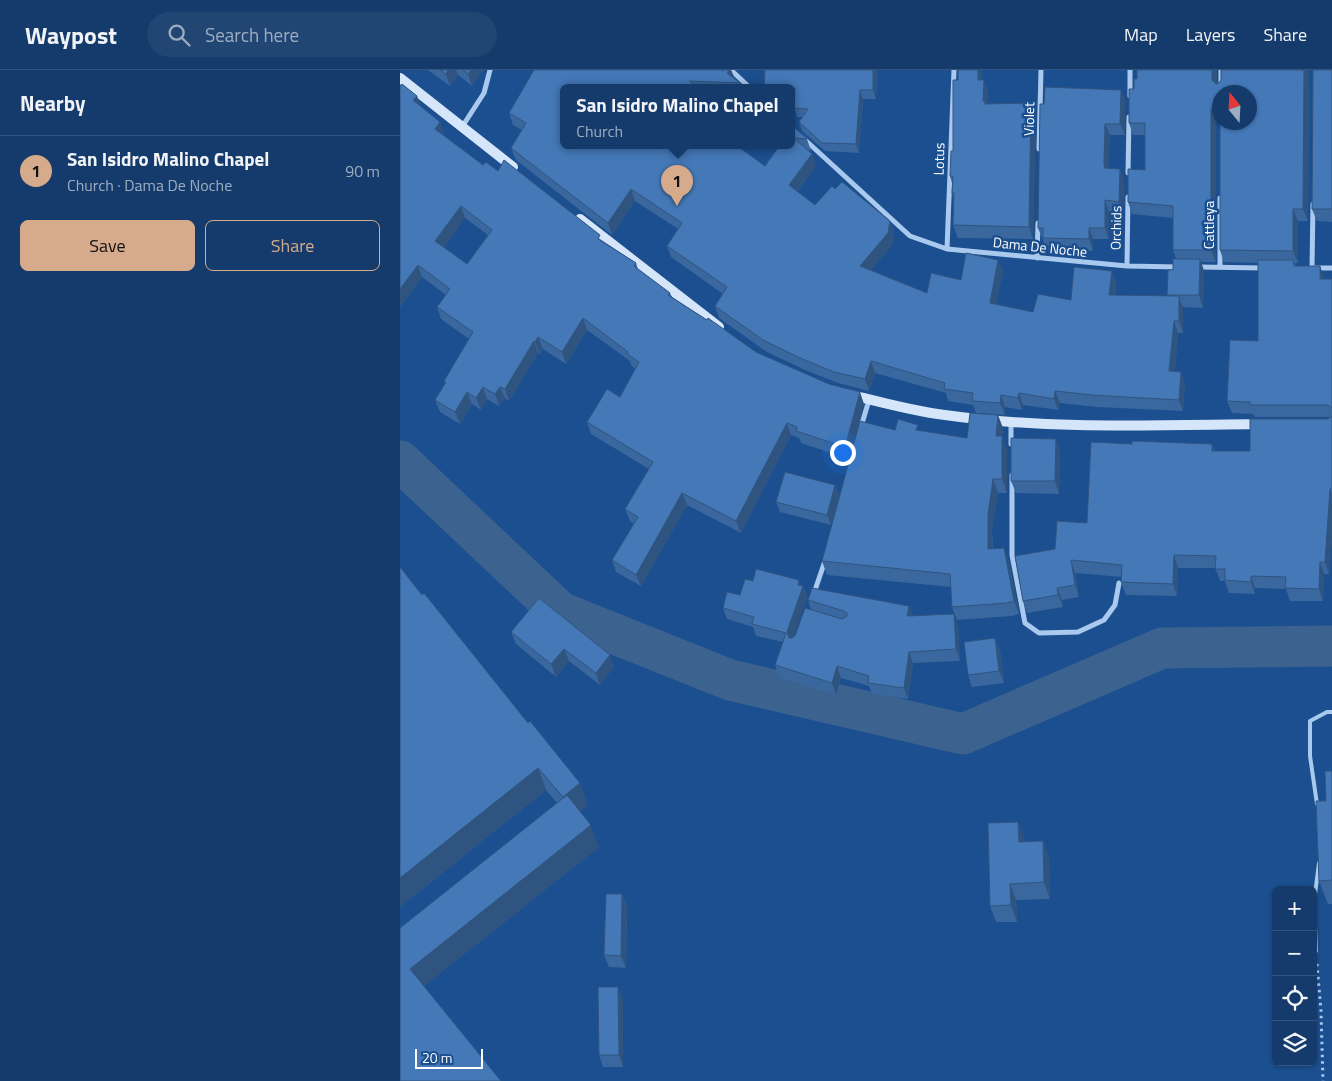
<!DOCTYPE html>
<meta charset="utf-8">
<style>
:root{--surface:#143b6b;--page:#214673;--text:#f1f3f6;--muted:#9dadc1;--line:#33557e;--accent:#d6ab8b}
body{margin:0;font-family:"Titillium Web",sans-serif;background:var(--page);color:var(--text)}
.controls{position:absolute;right:15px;bottom:15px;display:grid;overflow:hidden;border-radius:8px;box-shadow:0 1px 4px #0004}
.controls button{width:45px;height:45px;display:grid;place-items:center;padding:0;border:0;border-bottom:1px solid var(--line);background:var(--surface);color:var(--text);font:25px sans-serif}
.compass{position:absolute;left:812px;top:15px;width:45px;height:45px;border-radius:50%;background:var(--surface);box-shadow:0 1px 4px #0004;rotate:342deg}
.scale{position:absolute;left:15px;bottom:12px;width:68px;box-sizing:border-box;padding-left:5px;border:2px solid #fff;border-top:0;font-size:14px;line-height:18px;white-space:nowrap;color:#fff;-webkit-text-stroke:4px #1b4f8f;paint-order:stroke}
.you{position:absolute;left:442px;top:382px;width:18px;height:18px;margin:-12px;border:4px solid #fff;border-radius:50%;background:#1a73e8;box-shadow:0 0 0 8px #1a73e833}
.badge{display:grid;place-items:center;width:32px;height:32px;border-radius:50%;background:var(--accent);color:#111;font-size:16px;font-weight:700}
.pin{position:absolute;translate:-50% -41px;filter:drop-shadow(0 1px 2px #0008)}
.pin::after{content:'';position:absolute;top:26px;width:18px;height:15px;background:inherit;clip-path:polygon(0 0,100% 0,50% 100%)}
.popup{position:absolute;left:160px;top:14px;width:235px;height:65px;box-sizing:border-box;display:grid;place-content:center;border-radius:8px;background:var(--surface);filter:drop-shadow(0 1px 4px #0005);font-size:16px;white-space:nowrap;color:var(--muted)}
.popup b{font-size:19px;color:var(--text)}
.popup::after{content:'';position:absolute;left:50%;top:100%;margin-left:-10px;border:10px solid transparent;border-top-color:var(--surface)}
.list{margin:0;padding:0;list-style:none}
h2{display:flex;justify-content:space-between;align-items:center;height:65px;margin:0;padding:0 20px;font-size:21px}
h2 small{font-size:16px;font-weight:400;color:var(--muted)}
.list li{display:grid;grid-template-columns:32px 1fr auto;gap:15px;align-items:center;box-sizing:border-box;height:70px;padding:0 20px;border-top:1px solid var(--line)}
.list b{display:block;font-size:19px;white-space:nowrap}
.list p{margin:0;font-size:16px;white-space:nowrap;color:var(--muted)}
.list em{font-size:16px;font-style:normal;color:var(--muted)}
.actions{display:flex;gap:10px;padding:15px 20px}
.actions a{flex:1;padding:11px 0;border:1px solid var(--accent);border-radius:8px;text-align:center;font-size:18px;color:var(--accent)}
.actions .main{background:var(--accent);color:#111}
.icon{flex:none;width:28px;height:28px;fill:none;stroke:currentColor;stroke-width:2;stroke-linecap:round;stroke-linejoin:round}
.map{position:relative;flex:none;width:932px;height:1011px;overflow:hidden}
header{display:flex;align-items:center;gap:30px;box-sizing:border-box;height:70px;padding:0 25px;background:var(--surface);border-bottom:1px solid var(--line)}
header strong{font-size:24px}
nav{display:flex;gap:28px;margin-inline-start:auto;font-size:18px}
.search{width:350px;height:45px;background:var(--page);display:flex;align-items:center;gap:12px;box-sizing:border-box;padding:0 18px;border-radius:28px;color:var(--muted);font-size:19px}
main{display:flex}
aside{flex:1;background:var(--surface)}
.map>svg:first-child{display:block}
</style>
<header>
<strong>Waypost</strong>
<div class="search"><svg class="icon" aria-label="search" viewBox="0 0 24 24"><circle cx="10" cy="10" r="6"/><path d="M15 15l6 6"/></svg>Search here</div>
<nav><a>Map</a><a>Layers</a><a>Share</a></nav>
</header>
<main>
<aside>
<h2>Nearby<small></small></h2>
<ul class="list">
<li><span class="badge">1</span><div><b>San Isidro Malino Chapel</b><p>Church · Dama De Noche</p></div><em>90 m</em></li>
</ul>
<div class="actions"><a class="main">Save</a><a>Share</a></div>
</aside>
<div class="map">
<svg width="932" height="1011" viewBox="0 0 932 1011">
<rect width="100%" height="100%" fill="#1b4f8f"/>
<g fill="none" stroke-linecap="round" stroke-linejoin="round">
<!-- river -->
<path stroke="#3c6290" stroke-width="41" d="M0 391 160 542 330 610 563 664 762 578 932 576"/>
<!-- path -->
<path stroke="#a9c9ee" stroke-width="3" stroke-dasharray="2.5 4" stroke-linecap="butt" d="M917 894 921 941 923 1011"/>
<!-- lane -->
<path stroke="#a9c9ee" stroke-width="4" d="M917 734 910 686V651L927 642H932
M916 881 914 832 919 793"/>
<!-- street -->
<path stroke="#a9c9ee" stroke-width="5" d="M331 0 349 17
M821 22V0
M730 26V0
M62 57 84 23 90 0
M403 68 510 166 547 179 727 196 779 197
M639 79 641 0
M728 103 729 47
M547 179 554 0
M637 188 638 153
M727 196 728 127
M798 197 864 198
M820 197V128
M912 198 913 134
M915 198H932
M611 352V374
M461 357 469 330
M612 405V485L625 553 639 563 678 562 704 550 715 535 719 513
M414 523 425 491"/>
<!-- secondary -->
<path stroke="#d6e6fa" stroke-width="10" d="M0 8 113 97
M180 149 319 257
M448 324C480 332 512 341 545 345 650 360 758 355 864 354"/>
</g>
<!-- wall -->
<path fill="#3a679d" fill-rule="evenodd" d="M28 0H83L72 16 58 5 50 16Z
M134 0H322L324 1V0H331L335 9 340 13 341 17H163V75H336L365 96 380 75H391V59L393 56 407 69 411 81 408 80 412 84 416 96 397 122 415 135 432 116 435 119 442 112 490 151 494 163 492 175 471 200 527 223 531 203 561 210 566 183 598 190 603 202 596 234 633 242 638 224 671 230 674 197 712 201 716 213 715 225 768 226V200H773V189H776L773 180V148L732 144 728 132V99L745 100V65H733L729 53V19H734V9H737V0H817V14L819 13 821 10V0H909L908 151H898V193H895L896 196H920L924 209H932V468L929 504H924L923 531H890L886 519 855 518V524L829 523 825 511H820L815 498H778L777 526 726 525 721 512 722 507 675 503 679 527 662 530 663 537 627 543 623 531 615 486 655 479 657 451 687 453 691 372 732 374V371L812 374 815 381H850V349H928L930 347H855L853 344 832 343 827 331 830 270 858 271V193L824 192 820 180V52H850V22H820V48L817 49 816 52V192H801L804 201 803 238 783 237V263H778L775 301 781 302 785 314 783 341 697 337 660 333 658 340 623 335 622 340 605 337V345L576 343 573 335 548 331 546 323 475 303 469 321 438 313 405 300 367 282 319 248 315 236 323 224 271 187 267 176 278 159 235 131 212 165 116 90 111 78 122 60 113 55 109 43Z
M477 0 476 29H463L459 83 425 81 402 61 399 52 402 47H397L394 38 395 27 391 26V17Z
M558 0H582V10L588 22V34L631 33 636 45 633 169 558 168 553 155 554 129 552 123V113L550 106 553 81 558 10Z
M932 0V152L917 151 912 139Z
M721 20 725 31V65H710L708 98 724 110 723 143 709 142V169H693V181L647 180 638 158 644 34Z
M17 26 21 37 40 52 44 64 43 65 83 95 98 101 236 193 238 199 270 223 272 227 356 282 464 334 449 389 401 373 399 368 391 365 341 463 287 435 241 516 216 502 212 490 234 454 230 451 225 439 249 399 191 364 187 352 220 327 235 299 231 295 230 291 187 260 166 294 143 279 140 284 138 283 109 331 105 328 99 336 87 329 81 340 72 334 60 354 40 342 35 330 45 314 44 311 69 269 41 249 37 237 46 225 22 207 0 237ZM65 148 88 165 67 194 44 177Z
M603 358 602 366 607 380V423H598L592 459 593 479 604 478 609 492 619 544 612 546 557 550 552 537 551 517 427 505 422 491 495 360 520 361 567 368Z
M660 381 659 424 616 423 611 411Z
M435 415 439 425 431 455 380 442 376 432Z
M0 497 188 735 180 742 199 777 24 916 0 1011V858L157 733 146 720 0 837Z
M353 511 403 516 407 527 393 567 411 540 408 530 509 536 513 546 558 555 560 591 513 593 508 629 472 624 469 616 441 608 436 625 379 607 375 595 383 572 356 566 353 557 327 549 323 538 340 525Z
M139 528 214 597 200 615 169 591 156 607 116 574 111 562Z
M595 568 600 580 604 613 572 617 568 605Z
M932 701V834H928L919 811 926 731Z
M624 768V772L643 771 649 788 650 829 616 830 617 852H596L590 836Z
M222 824 227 836 226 898 209 897 204 885Z
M223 929V997H203L199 985Z"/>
<!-- shaded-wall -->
<path fill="#305480" d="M48 0H56L58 5 50 16 46 4Z
M71 0H83L72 16 68 4Z
M329 0H331L335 10 327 3Z
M473 0H477L476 29 473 20Z
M578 0H582V22L578 10Z
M812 0H817V22L812 10Z
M904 0H909L908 151 903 139Z
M584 10 588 22V39L583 31Z
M460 20 463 29 459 83 456 74Z
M721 20 725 31V65L720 54Z
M17 26 21 37 13 30Z
M631 33 636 45 633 169 629 157Z
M813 36 817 49 816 52V192L811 180V40Z
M40 52 44 64 39 71 35 59Z
M705 54 710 65 708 106 704 94Z
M412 84 416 96 393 127 389 115Z
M720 99 724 110 723 143 719 132Z
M231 119 235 131 212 165 208 153Z
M705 130 709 142V169L705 158Z
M61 136 65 148 40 183 35 171Z
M893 139 898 151V193L893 181Z
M490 151 494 163 492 175 465 208 460 196Z
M689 158 693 169V181L689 169Z
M800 189 804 201 803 238 799 225Z
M598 190 603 202 594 245 590 233Z
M18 195 22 207 0 237V219Z
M920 196 924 208 925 222 920 209Z
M712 201 716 213 713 237 709 225Z
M779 226 783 238V263L779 251Z
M183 248 187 260 166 294 162 282Z
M774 251 778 263 774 313 769 301Z
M138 267 143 279 140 284 135 272Z
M134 271 138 283 109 331 105 319Z
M471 291 475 303 469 321 465 309Z
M781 302 785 314 783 341 779 330Z
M83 317 87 329 81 340 76 328Z
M100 317 105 328 99 336 95 324Z
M655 321 660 333 658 340 654 329Z
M67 322 72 334 60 354 55 342Z
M460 322 464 334 449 389 445 377Z
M619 323 623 335 622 340 618 328Z
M601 325 605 337V345L600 333Z
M598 345 603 358 602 366 607 380V423L602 409 596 366Z
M387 353 391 365 341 463 336 451Z
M656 369 660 381 659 424 655 411Z
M812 374 816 386 812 381Z
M593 409 598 423 592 459 593 493 588 479V445Z
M435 415 439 425 431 455 427 445Z
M930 419 932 424V468L929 504 925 492Z
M282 423 287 435 241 516 236 505Z
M604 478 609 492 619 544 614 531Z
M774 485 778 498 777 526 773 514Z
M671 490 675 503 679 527 675 515Z
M920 492 924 504 923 531 919 519Z
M851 506 855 518V524L851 512Z
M399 510 402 519 403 516 407 527 391 574 387 562Z
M657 518 662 530 663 537 658 525Z
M509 536 513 547 507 546Z
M554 544 558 555 560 591 556 579Z
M595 568 600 580 604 613 599 601Z
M164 579 169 591 156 607 151 594Z
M509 582 513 593 508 629 504 618Z
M210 585 214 597 200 615 196 603Z
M437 596 441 608 436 625 432 613Z
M138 698 146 720 0 837V808Z
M180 713 188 735 171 750 163 727Z
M618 752 624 768 625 788 619 772Z
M191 755 199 777 18 921 10 899Z
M643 771 649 788 650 829 644 812Z
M610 814 616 830 617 852 611 835Z
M222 824 227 836 226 898 221 886Z
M218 917 223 929V997L219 985Z"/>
<!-- building -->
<path fill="#4478b7" stroke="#305480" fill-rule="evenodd" d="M40 0H48L46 4Z
M63 0H71L68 4Z
M134 0H322L324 1V0H329L327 3 340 13 289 11 298 17H163V75H336L365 96 380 75H391V59L393 56 407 69 394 68 412 84 389 115 415 135 432 116 435 119 442 112 490 151 488 163 460 196 527 223 531 203 561 210 566 183 598 190 590 233 633 242 638 224 671 230 674 197 712 201 709 225 779 226V251H774L769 301 781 302 779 330 692 325 655 321 654 329 619 323 618 328 601 325 600 333 572 331 573 323 544 319 545 313 471 291 465 309 434 302 400 288 363 270 315 236 327 217 267 176 282 153 231 119 208 153 111 78 126 53 109 43Z
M365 0H473V20H460L456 74 422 73 399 52 408 39 394 38 395 18 364 17Z
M558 0H578V10H584L583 31 585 32V34L631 33 629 157 553 155 554 123H552L553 106H550L551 81H553V10H558Z
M737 0H812V10L816 14 819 13 821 10V0H904L903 139H893V181L820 180V52H850V22H820V39L816 36H813L811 40V180H773V136L728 132V99L745 100V53H729V19H734V9H737Z
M913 0H932V139H912Z
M2 14 17 26 13 30 40 52 35 59 83 95 86 92 98 101 104 90 200 165 198 169 236 193 234 196 270 223 268 225 307 250 308 248 356 282 429 314 460 322 445 377 396 361 397 357 387 353 336 451 282 423 236 505 212 490 238 447 225 439 253 392 187 352 207 319 220 327 239 292 227 284 228 282 183 248 162 282 138 267 135 272 134 271 105 319 100 317 95 324 83 317 76 328 67 322 55 342 35 330 46 312 44 311 73 262 37 237 50 219 18 195 0 219V17ZM61 136 92 160 67 194 35 171Z
M645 17 721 20 720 54H705L704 94 705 98 720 99 719 132 705 130V158H689V169L643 168V158H638L640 34H644Z
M773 189H800L799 225H767L768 200H773Z
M858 190H893L894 196H920V209H932V338L928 335H850V332L827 331 830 270 858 271Z
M570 343 598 345 596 366H602V409H593L588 445V479L604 478 614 531 607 533 552 537 550 504 422 491 460 351 495 360 498 349 518 355 516 360 567 368Z
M932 346V419H930L925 492H920L919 519 885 518 886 507 851 506V512L825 510V499H815L816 486 774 485 773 514 721 512 722 495 671 490 675 515 657 518 658 525 623 531 615 486 655 479 657 451 687 453 691 372 732 374V371L812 374V381H850V349H928Z
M611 368 656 369 655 411H611Z
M385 402 435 415 427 445 376 432Z
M0 497 22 525 24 523 128 653 130 651 180 713 163 727 138 698 0 808Z
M356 499 399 510 398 515 403 516 387 562 389 568H392L395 566 405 538 442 549 447 546V543L444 541 408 530 412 518 509 536 507 546 554 544 556 579 509 582 504 618 468 613 469 606 437 596 432 613 375 595 386 563 352 554 354 547 323 538 327 522 340 525 345 509 353 511Z
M139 528 210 585 196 603 164 579 151 594 111 562Z
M595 568 599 601 568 605 564 572Z
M925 701H932V810L919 811 916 731H926Z
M167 725 191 755 10 899 101 1011H0V858Z
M618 752 619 772 643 771 644 812 610 814 611 835 590 836 588 753Z
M206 824H222L221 886 204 885Z
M198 917H218L219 985H199Z"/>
<g text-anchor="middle" stroke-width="5" stroke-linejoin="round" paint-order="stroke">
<!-- street labels -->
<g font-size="14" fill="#fff" stroke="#1b4f8f">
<text transform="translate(629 49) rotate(-89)" y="5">Violet</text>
<text transform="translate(539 89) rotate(-88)" y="5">Lotus</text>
<text transform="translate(809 155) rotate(-90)" y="5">Cattleya</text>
<text transform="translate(716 158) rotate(-89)" y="5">Orchids</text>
<text transform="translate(640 177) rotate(6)" y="5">Dama De Noche</text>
</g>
</g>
</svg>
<div class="controls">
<button>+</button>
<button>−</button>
<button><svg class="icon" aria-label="locate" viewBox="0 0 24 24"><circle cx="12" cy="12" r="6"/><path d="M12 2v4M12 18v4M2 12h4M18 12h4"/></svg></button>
<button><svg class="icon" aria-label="layers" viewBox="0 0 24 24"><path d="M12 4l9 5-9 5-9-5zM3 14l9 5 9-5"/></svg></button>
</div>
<svg class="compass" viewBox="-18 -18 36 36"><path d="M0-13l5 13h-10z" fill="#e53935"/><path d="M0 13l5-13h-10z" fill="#9dadc1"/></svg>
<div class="scale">20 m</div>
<div class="you"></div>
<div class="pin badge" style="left:277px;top:136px">1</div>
<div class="popup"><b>San Isidro Malino Chapel</b>Church</div>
</div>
</main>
